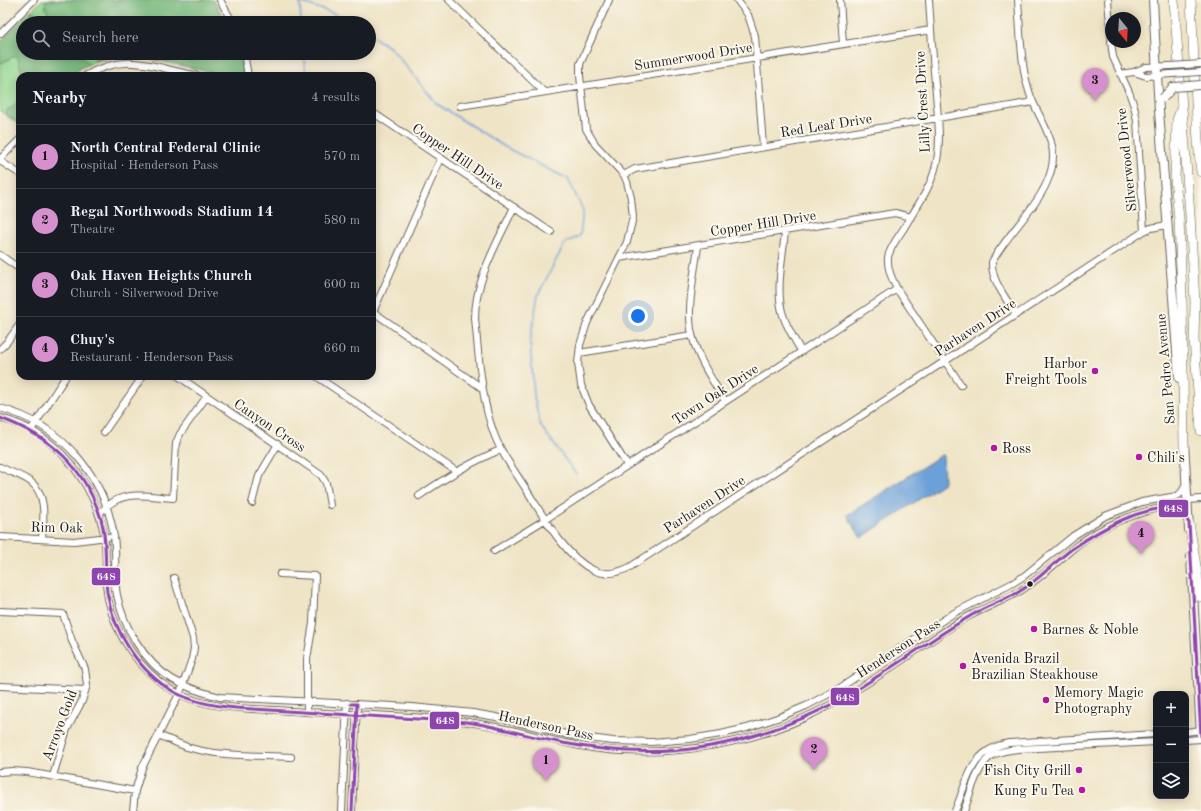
<!DOCTYPE html>
<meta charset="utf-8">
<style>
:root{--surface:#171b24;--page:#20242c;--text:#f1f3f6;--muted:#9ea1a6;--line:#363941;--accent:#d690ce}
body{margin:0;font-family:"Old Standard TT",serif;background:var(--page);color:var(--text)}
.controls{position:absolute;right:12px;bottom:12px;display:grid;overflow:hidden;border-radius:8px;box-shadow:0 2px 10px #0003}
.controls button{width:36px;height:36px;display:grid;place-items:center;padding:0;border:0;border-bottom:1px solid var(--line);background:var(--surface);color:var(--text);font:20px sans-serif}
.compass{position:absolute;left:1105px;top:12px;width:36px;height:36px;border-radius:50%;background:var(--surface);box-shadow:0 2px 10px #0003;rotate:162deg}
.you{position:absolute;left:638px;top:316px;width:14px;height:14px;margin:-10px;border:3px solid #fff;border-radius:50%;background:#1a73e8;box-shadow:0 0 0 6px #1a73e833}
.badge{display:grid;place-items:center;width:26px;height:26px;border-radius:50%;background:var(--accent);color:#111;font-size:13px;font-weight:700}
.pin{position:absolute;translate:-50% -33px;filter:drop-shadow(0 1px 2px #0008)}
.pin::after{content:'';position:absolute;top:21px;width:14px;height:12px;background:inherit;clip-path:polygon(0 0,100% 0,50% 100%)}
.list{margin:0;padding:0;list-style:none}
h2{display:flex;justify-content:space-between;align-items:center;height:52px;margin:0;padding:0 16px;font-size:17px}
h2 small{font-size:13px;font-weight:400;color:var(--muted)}
.list li{display:grid;grid-template-columns:26px 1fr auto;gap:12px;align-items:center;box-sizing:border-box;height:64px;padding:0 16px;border-top:1px solid var(--line)}
.list b{display:block;font-size:15px;white-space:nowrap}
.list p{margin:0;font-size:13px;white-space:nowrap;color:var(--muted)}
.list em{font-size:13px;font-style:normal;color:var(--muted)}
.icon{flex:none;width:22px;height:22px;fill:none;stroke:currentColor;stroke-width:2;stroke-linecap:round;stroke-linejoin:round}
.map{position:relative;flex:none;width:1201px;height:811px;overflow:hidden}
.search{position:absolute;background:var(--surface);box-shadow:0 2px 10px #0003;left:16px;top:16px;width:360px;height:44px;display:flex;align-items:center;gap:10px;box-sizing:border-box;padding:0 14px;border-radius:22px;color:var(--muted);font-size:15px}
.panel{position:absolute;background:var(--surface);box-shadow:0 2px 10px #0003;left:16px;top:72px;width:360px;height:308px;border-radius:12px}
.map>svg:first-child{display:block}
</style>
<div class="map">
<svg width="1201" height="811" viewBox="0 0 1201 811">
<rect width="100%" height="100%" fill="#fbf7ec"/>
<filter id="ink" filterUnits="userSpaceOnUse"><feTurbulence type="fractalNoise" baseFrequency=".025" numOctaves="2"/><feDisplacementMap in="SourceGraphic" scale="8" xChannelSelector="R" yChannelSelector="G"/><feConvolveMatrix kernelMatrix="1 2 1 2 8 2 1 2 1" color-interpolation-filters="sRGB"/></filter>
<filter id="wash" filterUnits="userSpaceOnUse"><feTurbulence type="fractalNoise" baseFrequency=".012" numOctaves="4" result="noise"/><feDisplacementMap in="SourceGraphic" scale="16" xChannelSelector="R" yChannelSelector="G"/><feGaussianBlur stdDeviation="0.9" result="paint"/><feColorMatrix in="noise" values="0 0 0 0 0 0 0 0 0 0 0 0 0 0 0 0 0 1.4 0 .05"/><feComposite in="paint" operator="in"/></filter>
<g filter="url(#wash)">
<rect width="100%" height="100%" fill="#efe4c6"/>
<!-- green -->
<path fill="#91d68f" stroke="#567956" d="M42 0H213L227 23H23V53H239L244 67 243 73C232 79 216 74 204 71 165 62 104 42 72 76H20V125L0 111V42Z"/>
<!-- forest -->
<path fill="#74b77a" stroke="#486a4b" d="M46 0H213L227 23H75L72 20 49 15 45 7Z
M30 11H33L35 14 37 23H23V53H57L61 55 78 53 89 64 79 69 72 76H21V70L17 55 0 64V42Z
M92 53H239L244 67 243 73 237 76 214 73 154 59 112 57 96 61Z
M20 88V125L5 114 8 109C20 105 18 98 20 88Z"/>
<!-- water -->
<path fill="#6ca0d8" stroke="#445e7a" d="M943 454 944 483 861 538 847 515Z"/>
<g fill="none" stroke-linecap="round" stroke-linejoin="round">
<!-- stream -->
<path stroke="#6ca0d8" stroke-width="1.5" d="M298 0 300 2 341 16 351 23
M300 3 301 23
M369 34 392 49 437 104 505 147 568 179 583 210 580 236 565 243 538 295 530 340 534 396 540 425 576 474
M304 53 306 75"/>
</g>
</g>
<g filter="url(#ink)">
<g fill="none" stroke-linecap="round" stroke-linejoin="round">
<defs>
<path id="minor" d="M220 0 233 23
M449 0 544 92
M609 0 580 64V76L586 129 595 144 624 175 627 182 631 198 633 217 627 242 587 323 580 345 578 363 581 385 589 405 627 465
M737 0 748 15 755 36 763 147
M840 0 843 44
M929 0C931 31 933 63 936 94 938 118 942 145 935 169 929 191 915 209 904 228 898 237 890 247 888 257 887 269 892 279 897 289L961 385
M1108 0 1111 37
M0 34 34 0
M1111 42 1113 57 1129 92 1134 106 1137 121 1144 231
M244 53 248 76
M1134 72 1146 76 1171 74
M1120 74 1134 72 1146 67 1171 66
M85 76C129 50 155 69 200 76
M460 106 931 30
M372 112 551 232
M0 159 20 139
M0 161 20 174
M624 175 635 169 1033 102
M514 207C498 242 475 279 475 318 476 329 477 340 478 351 481 378 484 406 493 431 500 452 514 470 526 489 542 514 565 557 593 570 605 576 618 573 630 567L1144 231 1151 228 1167 225
M785 231C783 257 775 291 783 315 787 328 795 340 801 351
M698 246C695 270 687 305 691 329 695 356 712 379 725 401
M0 255 20 269
M619 258 895 213 911 217
M372 311 482 388
M373 312 441 158
M1016 315C1007 299 991 281 992 262 1007 234 1035 210 1047 182 1062 148 1046 131 1033 102 1029 93 1027 84 1025 76 1020 51 1020 25 1018 0
M0 349 7 342 20 324
M579 353 692 335
M178 376 321 475 326 483 330 505
M316 376 456 471
M0 408C60 424 105 475 114 537 117 556 113 576 117 595 123 626 144 662 172 679 187 688 203 693 220 697L412 707 473 713 496 717 574 736 613 741 651 742 690 739 721 734 747 728 777 718 806 706 838 689 954 613 1013 583 1024 576 1073 536 1105 516 1142 502 1177 496 1181 493 1187 483
M0 418C55 432 93 480 104 534 107 551 105 568 106 584 109 622 130 658 160 682 196 711 246 708 290 711 349 715 409 715 468 722 521 729 570 749 623 751 684 754 748 743 804 718 861 692 910 653 962 620 981 609 1001 602 1020 591 1038 580 1054 565 1070 551 1090 534 1113 522 1138 514 1152 509 1166 506 1180 509L1188 521
M31 430 66 376
M104 432 143 376
M0 467C10 472 23 476 31 482 48 496 43 521 42 539
M419 496C445 478 471 462 500 450
M1188 500 1201 499
M252 503 259 476 278 444
M99 514C103 510 107 505 113 502 130 491 154 497 173 498L176 443 180 434 207 396
M0 537 74 541 108 537
M494 551 546 519 897 289
M280 574 315 576 313 623 307 659V712
M0 611 63 614 72 641 85 669 87 685 82 701 67 729 53 776
M0 686 85 690
M1186 732 1201 730
M158 735C168 739 177 743 187 747 220 757 257 755 291 757
M1186 740 1201 739
M0 772 12 771 27 772 135 791
M133 811 135 791 142 768 181 690 192 659 194 648 193 638 174 578
M342 811 347 703
M352 811 357 704
M955 811C968 780 970 750 1009 743L1156 734
M964 811C970 795 977 764 993 755 1001 751 1009 750 1018 749L1156 742"/>
<path id="major" d="M1153 0 1159 111 1179 378
M1184 441 1189 530
M1191 557 1201 736"/>
<path id="highway" d="M1174 0 1190 215 1195 302 1194 339 1201 431
M1191 0 1198 141 1201 172
M1181 109 1177 120 1175 179 1179 219 1182 296 1184 447
M1189 523 1201 597"/>
</defs>
<!-- minor casing -->
<use href="#minor" stroke="#666258" stroke-width="8"/>
<!-- major casing -->
<use href="#major" stroke="#666258" stroke-width="10"/>
<!-- highway casing -->
<use href="#highway" stroke="#666258" stroke-width="10"/>
<!-- minor -->
<use href="#minor" stroke="#fff" stroke-width="6"/>
<!-- major -->
<use href="#major" stroke="#fff" stroke-width="8"/>
<!-- highway -->
<use href="#highway" stroke="#fff" stroke-width="9"/>
<defs>
<path id="minor-bridge" d="M1171 66 1201 64
M1171 74 1201 72"/>
<path id="major-bridge" d="M1163 98 1173 87 1201 85"/>
</defs>
<!-- minor-bridge casing -->
<use href="#minor-bridge" stroke="#666258" stroke-width="8" stroke-linecap="butt"/>
<!-- major-bridge casing -->
<use href="#major-bridge" stroke="#666258" stroke-width="10" stroke-linecap="butt"/>
<!-- minor-bridge -->
<use href="#minor-bridge" stroke="#fff" stroke-width="6"/>
<!-- major-bridge -->
<use href="#major-bridge" stroke="#fff" stroke-width="8"/>
<defs>
<path id="bus-1" d="M0 418C50 436 85 467 101 519 108 543 104 567 107 592 113 631 139 672 174 692 193 702 214 706 236 708L467 722C500 727 531 737 563 743 624 755 689 755 749 737 781 728 814 715 843 698 887 672 928 641 972 615 986 606 1003 601 1017 593 1038 581 1053 563 1072 549 1099 530 1147 502 1180 509L1189 523 1201 736
M351 704H357L352 811"/>
</defs>
<!-- bus-1 casing -->
<use href="#bus-1" stroke="#fbf7ec" stroke-width="6"/>
<!-- bus-1 -->
<use href="#bus-1" stroke="#8e44ad" stroke-width="3"/>
</g>
</g>
<!-- markers -->
<g fill="#b5179e" stroke="#fbf7ec" stroke-width="1.5">
<circle cx="1095" cy="371" r="4"/>
<circle cx="994" cy="448" r="4"/>
<circle cx="1139" cy="457" r="4"/>
<circle cx="1034" cy="629" r="4"/>
<circle cx="963" cy="666" r="4"/>
<circle cx="1046" cy="700" r="4"/>
<circle cx="1079" cy="770" r="4"/>
<circle cx="1082" cy="790" r="4"/>
</g>
<circle fill="#1c1c1c" stroke="#fbf7ec" stroke-width="1.5" cx="1030" cy="584" r="3.5"/>
<g text-anchor="middle" stroke-width="4" stroke-linejoin="round" paint-order="stroke">
<!-- street labels -->
<g font-size="14" fill="#1c1c1c" stroke="#fbf7ec">
<text transform="translate(693 56) rotate(-9)" y="5">Summerwood Drive</text>
<text transform="translate(922 102) rotate(-93)" y="5">Lilly Crest Drive</text>
<text transform="translate(826 125) rotate(-9)" y="5">Red Leaf Drive</text>
<text transform="translate(458 156) rotate(34)" y="5">Copper Hill Drive</text>
<text transform="translate(1126 160) rotate(-96)" y="5">Silverwood Drive</text>
<text transform="translate(763 223) rotate(-9)" y="5">Copper Hill Drive</text>
<text transform="translate(975 327) rotate(-33)" y="5">Parhaven Drive</text>
<text transform="translate(1165 369) rotate(-95)" y="5">San Pedro Avenue</text>
<text transform="translate(715 394) rotate(-33)" y="5">Town Oak Drive</text>
<text transform="translate(270 425) rotate(34)" y="5">Canyon Cross</text>
<text transform="translate(704 504) rotate(-33)" y="5">Parhaven Drive</text>
<text transform="translate(57 527) rotate(1)" y="5">Rim Oak</text>
<text transform="translate(898 648) rotate(-33)" y="5">Henderson Pass</text>
<text transform="translate(59 725) rotate(-69)" y="5">Arroyo Gold</text>
<text transform="translate(546 725) rotate(12)" y="5">Henderson Pass</text>
</g>
<!-- poi labels -->
<g font-size="14" fill="#1c1c1c" stroke="#fbf7ec" text-anchor="start">
<text x="1087" y="368" text-anchor="end">Harbor<tspan x="1087" dy="16">Freight Tools</tspan></text>
<text x="1002" y="453">Ross</text>
<text x="1147" y="462">Chili's</text>
<text x="1042" y="634">Barnes &amp; Noble</text>
<text x="971" y="663">Avenida Brazil<tspan x="971" dy="16">Brazilian Steakhouse</tspan></text>
<text x="1054" y="697">Memory Magic<tspan x="1054" dy="16">Photography</tspan></text>
<text x="1071" y="775" text-anchor="end">Fish City Grill</text>
<text x="1074" y="795" text-anchor="end">Kung Fu Tea</text>
</g>
</g>
<g stroke="#fbf7ec" stroke-width="1.5">
<rect x="1158" y="499" width="31" height="19" rx="4" fill="#8e44ad"/>
<rect x="91" y="567" width="30" height="19" rx="4" fill="#8e44ad"/>
<rect x="830" y="687" width="30" height="19" rx="4" fill="#8e44ad"/>
<rect x="429" y="711" width="31" height="19" rx="4" fill="#8e44ad"/>
</g>
<g font-size="11" text-anchor="middle" font-weight="bold" fill="#fff">
<text x="1173" y="512">648</text>
<text x="106" y="580">648</text>
<text x="845" y="701">648</text>
<text x="445" y="724">648</text>
</g>
</svg>
<div class="controls">
<button>+</button>
<button>−</button>
<button><svg class="icon" aria-label="layers" viewBox="0 0 24 24"><path d="M12 4l9 5-9 5-9-5zM3 14l9 5 9-5"/></svg></button>
</div>
<svg class="compass" viewBox="-18 -18 36 36"><path d="M0-13l5 13h-10z" fill="#e53935"/><path d="M0 13l5-13h-10z" fill="#9ea1a6"/></svg>
<div class="you"></div>
<div class="pin badge" style="left:546px;top:781px">1</div>
<div class="pin badge" style="left:814px;top:770px">2</div>
<div class="pin badge" style="left:1095px;top:101px">3</div>
<div class="pin badge" style="left:1141px;top:554px">4</div>
<div class="search"><svg class="icon" aria-label="search" viewBox="0 0 24 24"><circle cx="10" cy="10" r="6"/><path d="M15 15l6 6"/></svg>Search here</div>
<section class="panel">
<h2>Nearby<small>4 results</small></h2>
<ul class="list">
<li><span class="badge">1</span><div><b>North Central Federal Clinic</b><p>Hospital · Henderson Pass</p></div><em>570 m</em></li>
<li><span class="badge">2</span><div><b>Regal Northwoods Stadium 14</b><p>Theatre</p></div><em>580 m</em></li>
<li><span class="badge">3</span><div><b>Oak Haven Heights Church</b><p>Church · Silverwood Drive</p></div><em>600 m</em></li>
<li><span class="badge">4</span><div><b>Chuy's</b><p>Restaurant · Henderson Pass</p></div><em>660 m</em></li>
</ul>
</section>
</div>
